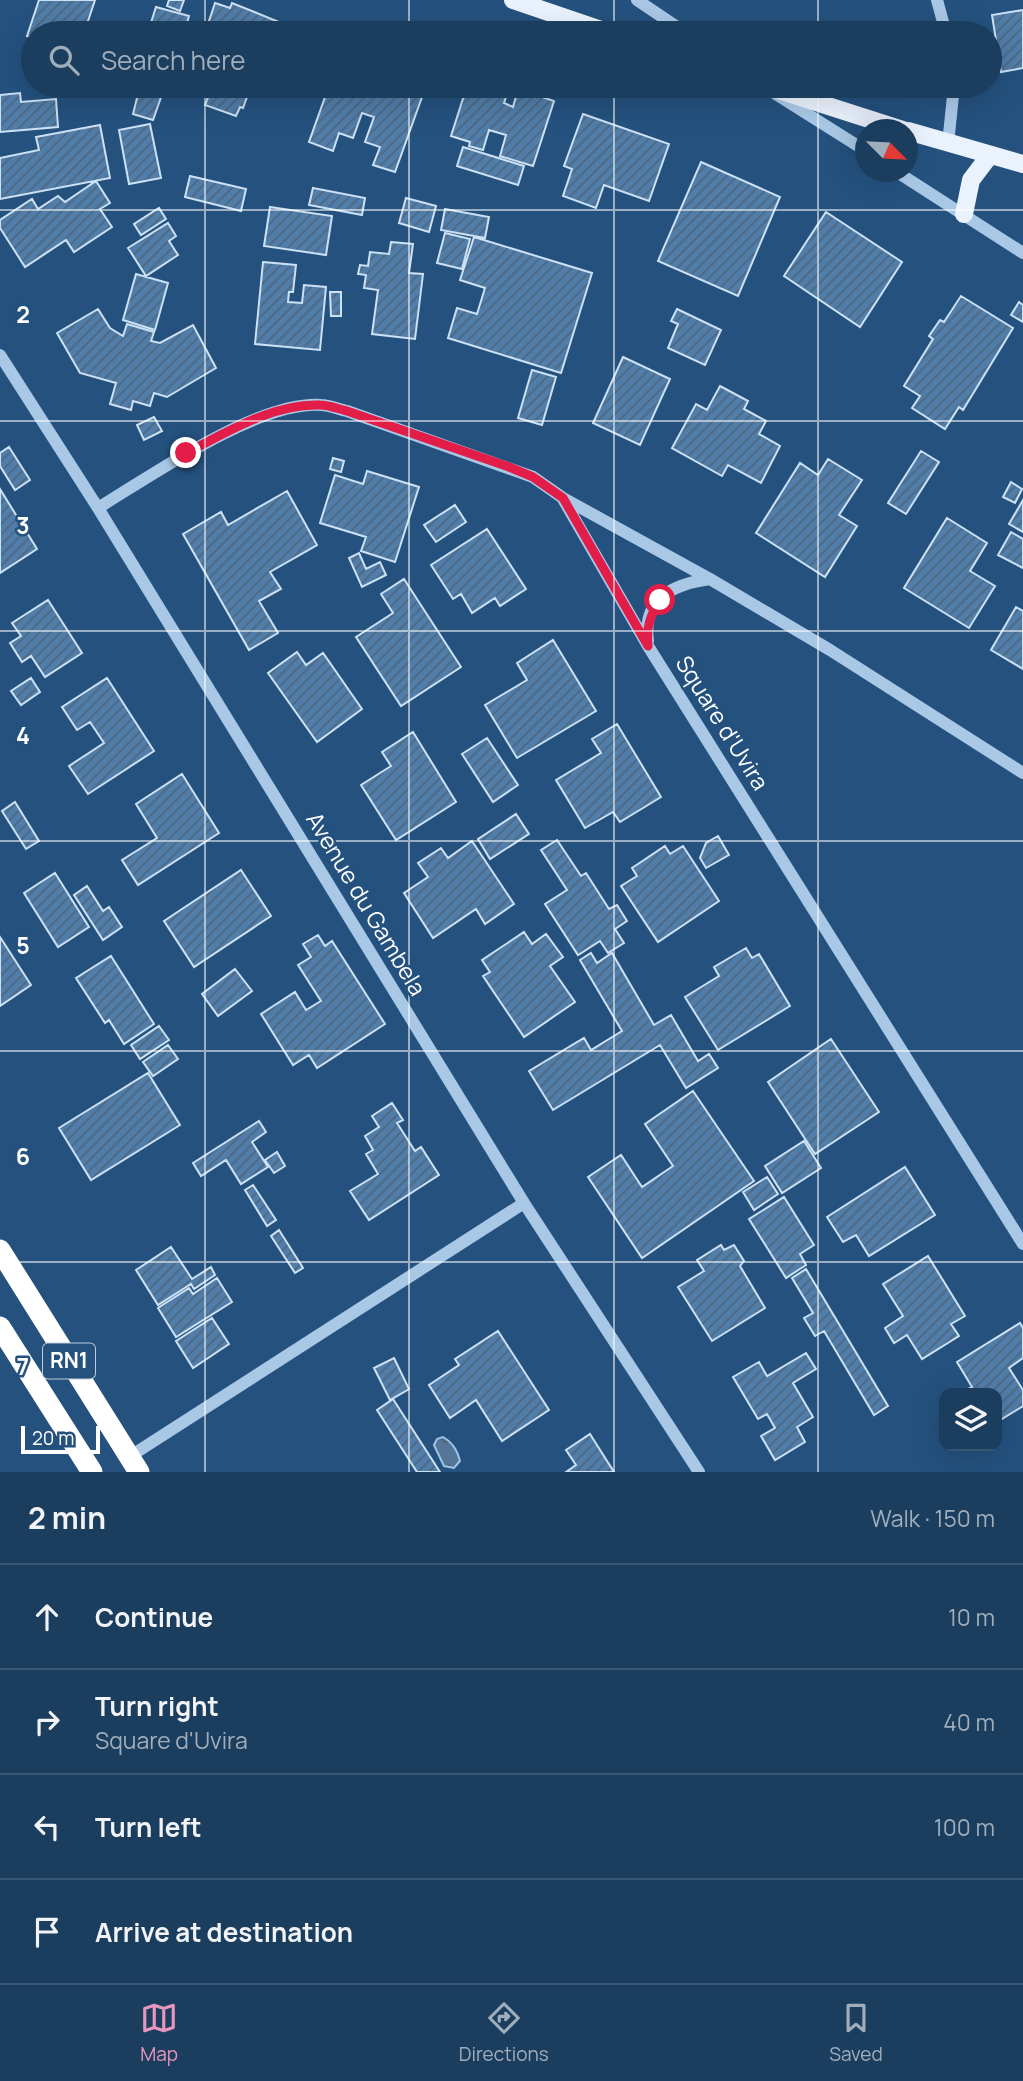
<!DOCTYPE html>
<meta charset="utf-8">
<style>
:root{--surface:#1b3d5e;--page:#284867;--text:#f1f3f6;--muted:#a0aebc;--line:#395673;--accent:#e797bd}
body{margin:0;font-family:Manrope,sans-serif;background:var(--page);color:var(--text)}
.controls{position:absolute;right:21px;bottom:21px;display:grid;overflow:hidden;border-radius:14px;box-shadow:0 7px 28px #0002}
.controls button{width:63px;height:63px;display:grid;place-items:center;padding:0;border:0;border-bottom:2px solid var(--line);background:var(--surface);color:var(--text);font:35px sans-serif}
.compass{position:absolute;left:855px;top:119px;width:63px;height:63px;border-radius:50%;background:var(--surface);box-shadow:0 7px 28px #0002;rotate:114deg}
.scale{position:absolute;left:21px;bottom:18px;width:79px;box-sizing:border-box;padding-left:7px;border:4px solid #fff;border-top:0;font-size:19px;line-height:24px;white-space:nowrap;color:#fff;-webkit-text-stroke:5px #24517e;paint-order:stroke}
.stop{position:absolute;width:21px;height:21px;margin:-16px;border:5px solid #e11d48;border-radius:50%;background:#fff}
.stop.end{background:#e11d48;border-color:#fff;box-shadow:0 2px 7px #0008}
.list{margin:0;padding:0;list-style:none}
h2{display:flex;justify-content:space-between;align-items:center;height:91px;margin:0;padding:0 28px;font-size:30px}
h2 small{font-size:23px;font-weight:400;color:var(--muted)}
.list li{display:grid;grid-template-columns:46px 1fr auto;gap:21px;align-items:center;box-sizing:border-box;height:105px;padding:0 28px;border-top:2px solid var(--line)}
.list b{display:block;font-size:26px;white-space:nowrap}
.list p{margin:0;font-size:23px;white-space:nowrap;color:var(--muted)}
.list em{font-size:23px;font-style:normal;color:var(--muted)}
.icon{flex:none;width:38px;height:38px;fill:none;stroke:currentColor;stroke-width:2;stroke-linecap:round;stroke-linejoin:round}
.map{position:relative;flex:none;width:1023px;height:1472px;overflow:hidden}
.search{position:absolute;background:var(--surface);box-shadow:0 7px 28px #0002;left:21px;right:21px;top:21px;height:77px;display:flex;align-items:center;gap:18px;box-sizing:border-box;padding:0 24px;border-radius:38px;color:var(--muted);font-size:26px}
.sheet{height:511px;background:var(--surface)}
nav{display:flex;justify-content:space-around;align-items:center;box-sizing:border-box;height:98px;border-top:2px solid var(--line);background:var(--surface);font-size:19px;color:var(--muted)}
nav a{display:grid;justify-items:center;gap:4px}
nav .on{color:var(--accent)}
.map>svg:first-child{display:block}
</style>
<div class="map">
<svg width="1023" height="1472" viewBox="0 0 1023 1472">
<defs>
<pattern id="water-ripples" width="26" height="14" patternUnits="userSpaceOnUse" patternTransform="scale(1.75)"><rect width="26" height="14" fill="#557697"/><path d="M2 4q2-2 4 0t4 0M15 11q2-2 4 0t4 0" fill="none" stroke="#505f6e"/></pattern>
<pattern id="building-hatch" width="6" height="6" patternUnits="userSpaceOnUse" patternTransform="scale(1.75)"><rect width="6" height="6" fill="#507da9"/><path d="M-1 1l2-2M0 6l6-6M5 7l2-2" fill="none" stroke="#4e677f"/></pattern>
</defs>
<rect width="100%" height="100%" fill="#24517e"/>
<!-- water -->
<path fill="url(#water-ripples)" stroke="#9dc4e7" stroke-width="2" d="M443 1437C453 1443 457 1450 460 1461L454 1468 444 1466 434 1445 437 1439Z"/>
<!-- building -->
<path fill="url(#building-hatch)" stroke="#cce1f5" stroke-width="2" d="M39 0H95L84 33H33V38L27 36Z
M169 0H184L180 11 167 6Z
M215 3 230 8 232 3 284 24 281 33H205Z
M156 7 189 16 184 33 148 32Z
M1023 10V68L1001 72 992 15Z
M140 86H165L153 120 133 114Z
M198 86H251L243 108 240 107 236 116 205 105 211 90Z
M329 86H426L395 172 373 165 380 147 365 142 374 117 362 113 353 138 339 133 333 151 309 142Z
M467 86 509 88 504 103 513 107 517 93 527 97 528 92 554 101 533 166 500 156 506 135 489 130 483 150 469 146 470 142 451 136Z
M20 93 21 102 56 99 58 127 0 132V95Z
M583 114 669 144 649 201 604 185 596 208 563 196 572 169 564 166Z
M150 124 161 178 129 184 119 130Z
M100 125 110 178 0 199V158L39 150 36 137Z
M463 147 524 166 518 185 457 166Z
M701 162 780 197 738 296 658 261Z
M190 176 246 189 241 211 185 197Z
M96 181 110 203 100 209 112 227 74 252 66 240 25 267 0 228V220L32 199 38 209 58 196 65 202Z
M313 188 365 198 362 215 309 205Z
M406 198 436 206 429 232 399 223Z
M270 207 332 216 326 255 264 246Z
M159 208 166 219 141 235 134 224Z
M445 209 489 217 485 238 441 230Z
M826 212 902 262 860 327 784 276Z
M168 223 176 236 169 241 178 255 146 276 128 248Z
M445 233 470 239 462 269 437 263Z
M474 237 592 273 561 373 448 338 457 308 477 314 485 288 460 280Z
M391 242 413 244 409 273 423 274 415 339 372 334 378 290 364 288 366 275 358 274 360 265 368 266 370 252 389 254Z
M263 262 296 265 293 292H289L288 302 302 303 304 285 326 287 320 350 255 344Z
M136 274 168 283 155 330 123 320Z
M330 292H341V316H331Z
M961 296 1013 328 963 410 959 407 945 429 912 408 920 396 904 386 933 339 929 336 940 320 944 322Z
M1019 302 1023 305V322L1011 315Z
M98 309 110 328 123 336 127 324 154 332 151 341 160 343 193 325 216 368 167 397 154 393 150 406 133 401 131 410 110 404 116 383 80 373 57 333Z
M677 309 721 330 705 365 668 348 678 324 671 321Z
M623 357 670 379 640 445 593 423Z
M532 370 556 377 542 425 518 418Z
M720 386 748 401 744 409 766 421 759 434 780 446 761 483 728 465 722 476 672 448 696 404 707 410Z
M154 417 162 431 144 440 137 425Z
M9 447 30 480 15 490 0 466V453Z
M921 451 939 462 906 514 888 503Z
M333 458 344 461 341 472 330 469Z
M828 459 862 480 839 515 857 526 825 577 756 533 800 463 818 475Z
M367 471 419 487 395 562 361 551 366 537 320 523 335 475 363 484Z
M1011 482 1022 489 1015 503 1003 497Z
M0 489 37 549 0 573Z
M287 491 317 545 270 572 281 589 259 601 278 633 249 650 183 534 221 512 228 525Z
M1023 500V532L1009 524Z
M455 505 466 522 436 542 424 525Z
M947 518 987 543 970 571 995 586 969 628 904 588Z
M487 529 526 589 500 606 495 598 472 613 461 594 453 599 431 565Z
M1011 532 1023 539V568L998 555Z
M359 553 366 569 380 562 386 575 362 587 349 558Z
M404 579 461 667 401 706 356 637 393 613 381 594Z
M48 600 82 653 45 677 31 656 22 662 10 643 21 636 12 623Z
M1016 607 1023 611V669L991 650Z
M553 640 596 711 517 758 485 705 527 680 517 663Z
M297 652 306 665 323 653 362 709 317 742 268 673Z
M31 678 40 692 21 705 11 691Z
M107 678 154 751 88 794 69 766 104 743 90 722 77 730 62 707Z
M617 724 661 797 620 822 613 812 585 828 556 780 601 753 592 739Z
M413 732 456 802 396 840 361 785 391 766 382 752Z
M487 738 518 785 493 802 462 754Z
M182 774 219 833 138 885 122 860 157 838 136 804Z
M15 802 39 841 26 849 2 811Z
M516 814 529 834 490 859 478 839Z
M718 836 729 855 706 868 700 858 706 843Z
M557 840 581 876 586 873 609 909 617 905 627 921 615 929 624 943 608 953 600 941 578 955 545 904 567 890 541 850Z
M472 841 514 904 485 924 476 909 433 938 404 893 428 877 418 863 441 848 448 858Z
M665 846 670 854 683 846 719 901 658 942 621 886 637 876 632 868Z
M241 870 271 916 194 967 164 921Z
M55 873 89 927 58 947 24 893Z
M87 886 103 911 109 907 122 927 103 940 74 895Z
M524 932 532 944 546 934 563 957 550 966 575 1002 524 1037 483 976 490 972 482 960Z
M318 935 325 946 332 941 385 1024 317 1068 309 1055 293 1065 261 1014 295 992 306 1010 321 1001 298 965 311 957 303 944Z
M0 937 31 985 0 1006Z
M746 948 752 958 759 954 790 1006 718 1050 685 997 719 976 714 967Z
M591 953 597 963 612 953 654 1025 671 1015 698 1061 709 1054 718 1068 686 1088 660 1045 553 1110 529 1071 584 1038 591 1050 622 1031 580 960Z
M111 956 154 1024 124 1044 109 1020 105 1023 76 978Z
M235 969 252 991 218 1016 202 994Z
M159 1026 169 1040 140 1059 131 1045Z
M831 1039 879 1112 815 1154 768 1082Z
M168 1045 178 1059 153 1076 143 1062Z
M148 1073 180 1125 91 1180 59 1128Z
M693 1091 754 1181 642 1258 588 1177 621 1155 642 1187 673 1166 645 1124Z
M392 1103 403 1120 397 1123 415 1151 421 1147 439 1175 369 1220 350 1191 378 1174 366 1154 373 1150 365 1136 379 1127 372 1116Z
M259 1121 266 1132 252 1142 268 1167 241 1184 226 1160 201 1176 193 1163Z
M804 1141 821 1168 782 1193 765 1166Z
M277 1152 285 1166 274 1173 265 1160Z
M905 1167 935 1215 869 1256 856 1235 843 1242 827 1217Z
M767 1177 778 1194 754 1210 743 1192Z
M253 1185 276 1220 267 1226 245 1190Z
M784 1197 814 1245 800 1254 806 1265 786 1278 749 1219Z
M279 1230 303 1268 295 1273 271 1236Z
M721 1245 724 1250 734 1245 744 1261 740 1266 765 1308 712 1341 678 1287 704 1271 697 1260Z
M171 1247 192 1279 211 1267 215 1275 194 1289 191 1284 158 1305 136 1270Z
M928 1256 965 1316 951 1324 959 1336 922 1359 907 1335 894 1343 885 1328 903 1316 883 1284Z
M806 1269 888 1406 874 1415 824 1331 815 1336 804 1318 813 1313 792 1278Z
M217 1278 232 1302 176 1337 158 1308 189 1288 193 1294Z
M212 1318 229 1344 193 1368 176 1341Z
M1020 1323 1023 1328V1358L1009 1368 1023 1390V1406L997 1422V1393H961L972 1387 957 1362Z
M498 1331 549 1410 502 1441 476 1400 450 1418 429 1385 459 1365 455 1359Z
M806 1353 816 1369 793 1383 813 1417 797 1427 805 1442 775 1460 761 1436 775 1428 767 1414 758 1419 733 1377 759 1362 767 1376Z
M394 1358 409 1389 390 1400 374 1368Z
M393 1399 440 1472H417L377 1410Z
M590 1434 614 1472H566L576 1465 566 1450Z"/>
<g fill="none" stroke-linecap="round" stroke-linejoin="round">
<!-- minor -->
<path stroke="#a9c8e6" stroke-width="12" d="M637 0 686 33
M937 0 946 33
M774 93 866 151
M948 144 954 86
M897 172 1023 253
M0 355 98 508 524 1203 699 1472
M563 499 648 646 1023 1244
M98 508C152 475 258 401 321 405 329 405 338 409 347 411L533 477 563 498 710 579 830 650 1023 773
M648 641C642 598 674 584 710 579
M129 1457 524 1203"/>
<!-- major -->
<path stroke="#eaf2fd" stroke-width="18" d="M513 0 610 33
M766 86 903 130
M908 131 1023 164
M964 214 971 180 990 155"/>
<!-- highway -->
<path stroke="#fff" stroke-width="21" d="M0 1250 139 1472
M0 1327 92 1472"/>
</g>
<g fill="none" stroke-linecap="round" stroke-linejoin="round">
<!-- route -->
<path stroke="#e11d48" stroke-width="9" d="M186 453C226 433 273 403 320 405 329 405 338 409 347 411L509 467 533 477 563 498 648 646C646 627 650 616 660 600"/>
</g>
<!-- grid -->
<path fill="none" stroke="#fff" stroke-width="2" stroke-opacity="0.55" d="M205 0V33M409 0V33M614 0V33M818 0V33M205 86V1472M409 86V1472M614 86V1472M818 86V1472M0 210H1023M0 421H1023M0 631H1023M0 841H1023M0 1051H1023M0 1262H1023"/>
<g text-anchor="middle" stroke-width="5" stroke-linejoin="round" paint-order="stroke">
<!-- shield labels -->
<rect fill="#24517e" stroke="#bdcbd8" stroke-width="2" x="43" y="1343.5" width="52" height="35" rx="5"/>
<g font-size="21" font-weight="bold" fill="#fff">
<text x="69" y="1368">RN1</text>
</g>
<!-- street labels -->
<g font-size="23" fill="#fff" stroke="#24517e">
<text transform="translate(722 723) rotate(58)" y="8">Square d'Uvira</text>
<text transform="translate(366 904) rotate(59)" y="8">Avenue du Gambela</text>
</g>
</g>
<g font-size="23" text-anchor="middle" font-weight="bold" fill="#fff" stroke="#24517e" stroke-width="5" stroke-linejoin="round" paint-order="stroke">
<text x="23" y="323">2</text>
<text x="23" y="534">3</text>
<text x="23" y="744">4</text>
<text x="23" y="954">5</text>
<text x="23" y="1165">6</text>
<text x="23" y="1375">7</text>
</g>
</svg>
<div class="controls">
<button><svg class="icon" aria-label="layers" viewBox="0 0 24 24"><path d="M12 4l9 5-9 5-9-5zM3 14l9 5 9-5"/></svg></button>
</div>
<svg class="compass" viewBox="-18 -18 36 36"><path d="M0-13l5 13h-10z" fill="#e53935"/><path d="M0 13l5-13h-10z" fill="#a0aebc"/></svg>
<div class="scale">20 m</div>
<div class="stop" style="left:660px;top:600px"></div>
<div class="stop end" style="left:186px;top:453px"></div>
<div class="search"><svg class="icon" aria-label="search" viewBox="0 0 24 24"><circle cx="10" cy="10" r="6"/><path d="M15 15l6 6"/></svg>Search here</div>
</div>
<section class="sheet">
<h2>2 min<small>Walk · 150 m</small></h2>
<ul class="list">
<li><svg class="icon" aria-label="ahead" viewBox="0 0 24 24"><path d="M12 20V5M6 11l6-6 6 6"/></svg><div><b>Continue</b></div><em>10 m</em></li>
<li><svg class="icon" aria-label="right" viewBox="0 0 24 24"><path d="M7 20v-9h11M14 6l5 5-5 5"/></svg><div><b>Turn right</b><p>Square d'Uvira</p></div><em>40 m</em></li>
<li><svg class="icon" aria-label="left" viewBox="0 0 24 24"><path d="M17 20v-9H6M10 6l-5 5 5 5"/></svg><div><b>Turn left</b></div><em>100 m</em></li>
<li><svg class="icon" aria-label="arrive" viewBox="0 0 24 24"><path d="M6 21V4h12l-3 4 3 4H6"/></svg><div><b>Arrive at destination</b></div></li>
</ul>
</section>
<nav>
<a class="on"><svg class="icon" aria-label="map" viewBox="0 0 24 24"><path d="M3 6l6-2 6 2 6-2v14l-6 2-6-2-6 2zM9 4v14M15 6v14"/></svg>Map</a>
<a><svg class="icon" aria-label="directions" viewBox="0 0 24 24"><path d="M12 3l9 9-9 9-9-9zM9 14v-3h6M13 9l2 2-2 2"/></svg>Directions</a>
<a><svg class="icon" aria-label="saved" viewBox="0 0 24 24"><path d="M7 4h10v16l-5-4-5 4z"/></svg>Saved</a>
</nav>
